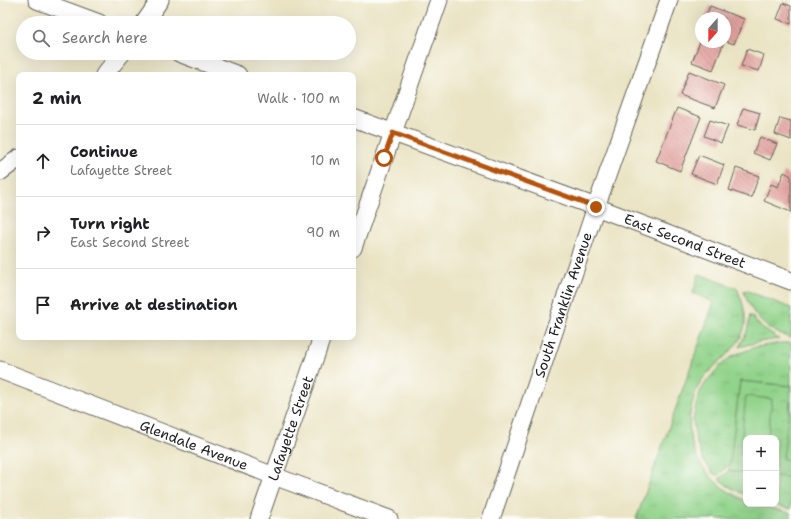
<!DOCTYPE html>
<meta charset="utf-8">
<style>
:root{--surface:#fff;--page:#f6f6f6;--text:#202124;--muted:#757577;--line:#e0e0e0}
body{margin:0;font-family:"Shantell Sans",sans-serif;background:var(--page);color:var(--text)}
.controls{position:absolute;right:12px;bottom:12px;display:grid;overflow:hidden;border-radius:8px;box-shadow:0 4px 16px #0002}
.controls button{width:36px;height:36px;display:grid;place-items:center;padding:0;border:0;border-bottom:1px solid var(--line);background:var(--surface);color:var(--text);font:20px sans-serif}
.compass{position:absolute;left:695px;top:12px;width:36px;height:36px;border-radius:50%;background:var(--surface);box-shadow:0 4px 16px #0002;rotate:201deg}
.stop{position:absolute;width:12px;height:12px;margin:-9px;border:3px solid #b45309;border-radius:50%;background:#fff}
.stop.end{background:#b45309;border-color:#fff;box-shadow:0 1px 4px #0008}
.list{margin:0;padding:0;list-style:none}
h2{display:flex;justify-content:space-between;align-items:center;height:52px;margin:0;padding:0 16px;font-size:17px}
h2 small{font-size:13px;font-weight:400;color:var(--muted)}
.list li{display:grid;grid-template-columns:26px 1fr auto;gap:12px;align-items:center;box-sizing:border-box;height:72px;padding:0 16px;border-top:1px solid var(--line)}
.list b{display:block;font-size:15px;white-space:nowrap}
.list p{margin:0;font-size:13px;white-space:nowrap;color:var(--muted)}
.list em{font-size:13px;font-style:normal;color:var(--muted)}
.icon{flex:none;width:22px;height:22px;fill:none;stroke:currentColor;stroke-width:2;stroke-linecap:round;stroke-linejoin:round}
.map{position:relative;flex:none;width:791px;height:519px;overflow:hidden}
.search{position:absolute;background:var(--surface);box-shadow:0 4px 16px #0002;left:16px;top:16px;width:340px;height:44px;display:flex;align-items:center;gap:10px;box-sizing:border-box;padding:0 14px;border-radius:22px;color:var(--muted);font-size:15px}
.panel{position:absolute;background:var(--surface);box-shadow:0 4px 16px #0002;left:16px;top:72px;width:340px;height:268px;border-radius:8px}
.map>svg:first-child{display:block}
</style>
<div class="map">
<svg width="791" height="519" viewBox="0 0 791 519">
<defs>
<pattern id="grass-tufts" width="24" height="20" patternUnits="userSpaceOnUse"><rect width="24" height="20" fill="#92d38b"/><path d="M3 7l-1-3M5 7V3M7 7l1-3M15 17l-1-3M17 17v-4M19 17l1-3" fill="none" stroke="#7db577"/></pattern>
<pattern id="park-crowns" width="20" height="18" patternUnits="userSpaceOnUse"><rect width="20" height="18" fill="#92d38b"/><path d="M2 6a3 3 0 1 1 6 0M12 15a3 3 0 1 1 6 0" fill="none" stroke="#7db577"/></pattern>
<pattern id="building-back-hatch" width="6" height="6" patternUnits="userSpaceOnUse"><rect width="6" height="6" fill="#e3a4a1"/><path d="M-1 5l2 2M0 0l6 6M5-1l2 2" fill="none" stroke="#c28d8a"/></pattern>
</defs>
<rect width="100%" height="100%" fill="#fdfcf7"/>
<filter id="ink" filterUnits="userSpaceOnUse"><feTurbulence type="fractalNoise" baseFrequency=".025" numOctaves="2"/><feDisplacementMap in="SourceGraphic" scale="8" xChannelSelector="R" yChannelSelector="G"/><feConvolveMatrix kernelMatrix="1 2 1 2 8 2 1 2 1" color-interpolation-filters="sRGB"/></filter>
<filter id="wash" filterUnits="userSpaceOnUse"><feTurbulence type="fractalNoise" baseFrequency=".012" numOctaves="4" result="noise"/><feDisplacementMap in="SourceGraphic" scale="16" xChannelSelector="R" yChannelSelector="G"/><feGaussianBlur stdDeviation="0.9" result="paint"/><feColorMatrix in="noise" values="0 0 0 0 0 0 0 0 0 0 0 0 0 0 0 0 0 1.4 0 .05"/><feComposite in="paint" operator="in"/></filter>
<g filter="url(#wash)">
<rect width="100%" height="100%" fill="#eae4c4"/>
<!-- grass -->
<path fill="url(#grass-tufts)" stroke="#577854" d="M699 274 737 288C742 301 748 315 744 329 738 350 718 360 705 376 700 381 696 390 694 397 683 430 692 460 717 483 724 490 734 494 742 499L746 501V504H756L766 507 791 513V519H718L714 518V519H636L714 302 693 293Z
M745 290 791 308V338C765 330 753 317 744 292Z
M750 315 763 329 779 339 759 342 739 347 747 332Z
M781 343H791V386L740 381 730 464 718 475 714 474 703 460 696 441 693 421 696 405 700 392 707 381 719 367 728 359 737 354 756 347Z
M729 471 746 473V495L728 486 719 479Z
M776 476 791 477V509L771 504H776Z"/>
<!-- park -->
<path fill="url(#park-crowns)" stroke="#577854" d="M740 381 791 386V477L776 476V438H746V473L729 471Z"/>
<!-- garden -->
<path fill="#92d38b" stroke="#577854" d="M746 396 772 399 768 438H746V455L740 454Z
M790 401H791V460L783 459Z"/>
<g id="blocks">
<!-- building -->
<path fill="url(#building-back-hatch)" d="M783 3 791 6V24L777 19Z
M710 6 744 19 734 44 725 41V18H705Z
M701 39V42H724L713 70 692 62Z
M747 49 764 55 759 71 741 66Z
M689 71 724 85 715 108 680 95Z
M677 108 701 117 680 171 656 161Z
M743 108 760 113 755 130 737 125Z
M780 118 791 121V140L775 134Z
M710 120 728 126 721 143 704 136Z
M760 137 777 144 770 160 753 153Z
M699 155 724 165 717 184 691 174Z
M736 168 759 176 751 198 729 190Z
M784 172 791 176V212L764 201 771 184 778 187Z"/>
</g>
</g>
<g filter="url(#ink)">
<use href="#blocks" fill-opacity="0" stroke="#646257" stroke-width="1"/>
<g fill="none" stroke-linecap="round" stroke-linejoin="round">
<defs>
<g id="minor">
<path d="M37 0 99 23"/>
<path d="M144 23 160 0"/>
<path d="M179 53 238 75"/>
<path d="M104 75 122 53"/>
<path id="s1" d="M353 118 596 207 791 281"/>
<path d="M0 172 19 158"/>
<path d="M353 248 439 0"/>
<path id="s2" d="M0 370 274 476 389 519"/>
<path id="s3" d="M259 519 322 337"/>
<path id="s4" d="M491 519 596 207 669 0"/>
</g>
</defs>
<!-- minor casing -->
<use href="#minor" stroke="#646257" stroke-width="19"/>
<!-- minor -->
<use href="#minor" stroke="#fff" stroke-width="17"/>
</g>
</g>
<g fill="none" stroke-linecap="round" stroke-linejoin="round" filter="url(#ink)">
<!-- route -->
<path stroke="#b45309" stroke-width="5" d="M384 158 393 133 596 207"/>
</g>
<g text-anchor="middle" stroke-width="3" stroke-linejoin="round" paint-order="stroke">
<!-- street labels -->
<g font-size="14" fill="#1c1c1c" stroke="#fdfcf7">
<text dy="5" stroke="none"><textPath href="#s1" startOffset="354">East Second Street</textPath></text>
<text dy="5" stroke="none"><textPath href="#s4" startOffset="226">South Franklin Avenue</textPath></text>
<text dy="5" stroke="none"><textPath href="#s3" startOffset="96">Lafayette Street</textPath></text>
<text dy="5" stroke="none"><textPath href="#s2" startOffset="208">Glendale Avenue</textPath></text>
</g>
</g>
</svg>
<div class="controls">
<button>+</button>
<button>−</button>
</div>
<svg class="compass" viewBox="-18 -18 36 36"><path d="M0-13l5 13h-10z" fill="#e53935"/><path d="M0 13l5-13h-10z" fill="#757577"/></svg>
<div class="stop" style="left:384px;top:158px"></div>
<div class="stop end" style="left:596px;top:207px"></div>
<div class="search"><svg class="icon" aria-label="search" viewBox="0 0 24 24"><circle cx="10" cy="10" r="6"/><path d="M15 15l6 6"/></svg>Search here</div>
<section class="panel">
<h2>2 min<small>Walk · 100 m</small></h2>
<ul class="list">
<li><svg class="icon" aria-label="ahead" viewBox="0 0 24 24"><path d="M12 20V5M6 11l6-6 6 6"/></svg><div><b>Continue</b><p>Lafayette Street</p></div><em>10 m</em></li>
<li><svg class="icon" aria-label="right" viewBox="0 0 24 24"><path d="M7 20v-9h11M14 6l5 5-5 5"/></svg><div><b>Turn right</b><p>East Second Street</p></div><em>90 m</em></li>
<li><svg class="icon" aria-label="arrive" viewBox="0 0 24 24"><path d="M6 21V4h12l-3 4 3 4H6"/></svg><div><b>Arrive at destination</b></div></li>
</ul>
</section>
</div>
